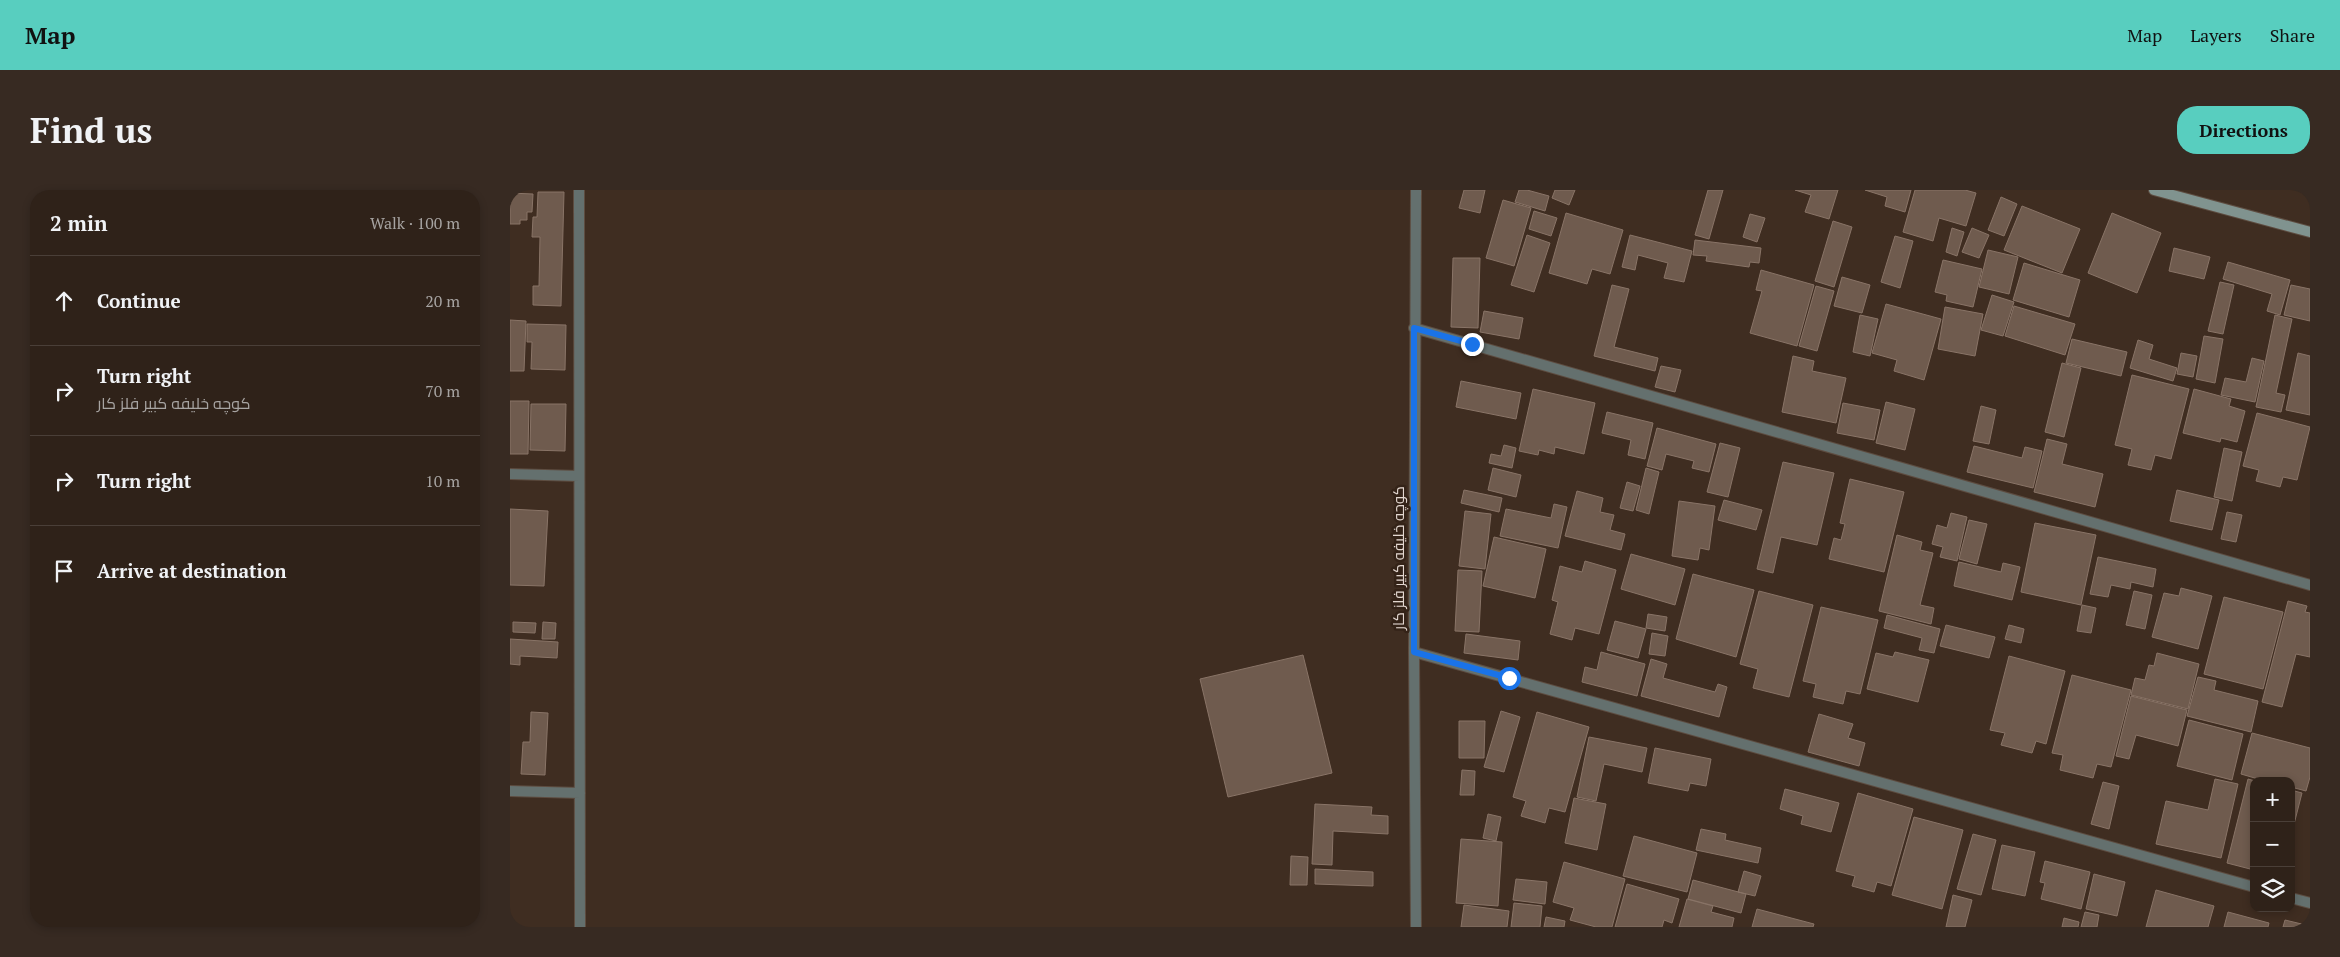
<!DOCTYPE html>
<meta charset="utf-8">
<style>
:root{--surface:#2f2219;--page:#372a22;--text:#f1f3f6;--muted:#a7a4a2;--line:#4a3f38;--accent:#58cebf}
body{margin:0;font-family:"PT Serif",Cairo,serif;background:var(--page);color:var(--text)}
.controls{position:absolute;right:15px;bottom:15px;display:grid;overflow:hidden;border-radius:10px;box-shadow:0 2px 8px #0003}
.controls button{width:45px;height:45px;display:grid;place-items:center;padding:0;border:0;border-bottom:1px solid var(--line);background:var(--surface);color:var(--text);font:25px sans-serif}
.stop{position:absolute;width:15px;height:15px;margin:-11px;border:4px solid #1a73e8;border-radius:50%;background:#fff}
.stop.end{background:#1a73e8;border-color:#fff;box-shadow:0 1px 5px #0008}
.list{margin:0;padding:0;list-style:none}
h2{display:flex;justify-content:space-between;align-items:center;height:65px;margin:0;padding:0 20px;font-size:21px}
h2 small{font-size:16px;font-weight:400;color:var(--muted)}
.list li{display:grid;grid-template-columns:32px 1fr auto;gap:15px;align-items:center;box-sizing:border-box;height:90px;padding:0 20px;border-top:1px solid var(--line)}
.list b{display:block;font-size:19px;white-space:nowrap}
.list p{margin:0;font-size:16px;white-space:nowrap;color:var(--muted)}
.list em{font-size:16px;font-style:normal;color:var(--muted)}
.icon{flex:none;width:28px;height:28px;fill:none;stroke:currentColor;stroke-width:2;stroke-linecap:round;stroke-linejoin:round}
.map{position:relative;flex:none;width:1800px;height:737px;overflow:hidden;border-radius:20px}
header{display:flex;align-items:center;gap:30px;box-sizing:border-box;height:70px;padding:0 25px;background:var(--accent);color:#111}
header strong{font-size:24px}
nav{display:flex;gap:28px;margin-inline-start:auto;font-size:18px}
.intro{display:flex;align-items:center;justify-content:space-between;box-sizing:border-box;height:120px;padding:0 30px}
h1{margin:0;font-size:35px}
.button{padding:12px 22px;border-radius:20px;background:var(--accent);color:#111;font-size:18px;font-weight:700}
main{display:flex;gap:30px;padding:0 30px}
aside{flex:1;background:var(--surface);border-radius:20px;box-shadow:0 2px 8px #0003}
.map>svg:first-child{display:block}
</style>
<header>
<strong>Map</strong>
<nav><a>Map</a><a>Layers</a><a>Share</a></nav>
</header>
<div class="intro"><h1>Find us</h1><a class="button">Directions</a></div>
<main>
<aside>
<h2>2 min<small>Walk · 100 m</small></h2>
<ul class="list">
<li><svg class="icon" aria-label="ahead" viewBox="0 0 24 24"><path d="M12 20V5M6 11l6-6 6 6"/></svg><div><b>Continue</b></div><em>20 m</em></li>
<li><svg class="icon" aria-label="right" viewBox="0 0 24 24"><path d="M7 20v-9h11M14 6l5 5-5 5"/></svg><div><b>Turn right</b><p>کوچه خلیفه کبیر فلز کار</p></div><em>70 m</em></li>
<li><svg class="icon" aria-label="right" viewBox="0 0 24 24"><path d="M7 20v-9h11M14 6l5 5-5 5"/></svg><div><b>Turn right</b></div><em>10 m</em></li>
<li><svg class="icon" aria-label="arrive" viewBox="0 0 24 24"><path d="M6 21V4h12l-3 4 3 4H6"/></svg><div><b>Arrive at destination</b></div></li>
</ul>
</aside>
<div class="map">
<svg width="1800" height="737" viewBox="0 0 1800 737">
<rect width="100%" height="100%" fill="#3f2d21"/>
<!-- building -->
<path fill="#6f5b4e" stroke="#897467" d="M954 0H975L970 23 949 18Z
M1009 0H1017L1039 6 1035 21 1005 12Z
M1045 0H1065L1059 15 1042 8Z
M1198 0H1213L1199 49 1185 45Z
M1285 0H1328L1319 29 1295 22 1301 5Z
M1355 0H1401L1395 22 1375 16 1377 7Z
M1405 0H1455L1466 3 1456 36 1429 28 1423 51 1393 42Z
M28 2H54L51 116 23 115V96H29L30 47H22L23 27H27Z
M0 3 23 4 22 22H17V30H10V34H0Z
M1491 7 1507 14 1494 46 1478 40Z
M993 10 1021 18 1004 76 976 68Z
M1512 16 1570 39 1552 83 1494 60Z
M1024 21 1047 28 1041 46 1019 39Z
M1056 23 1113 40 1100 84 1082 79 1077 94 1039 83Z
M1602 23 1651 43 1627 103 1578 83Z
M1240 24 1255 28 1247 52 1233 47Z
M1323 31 1342 37 1324 97 1305 91Z
M1442 38 1454 42 1447 66 1436 62Z
M1462 38 1479 45 1469 68 1452 62Z
M1017 45 1040 53 1024 102 1001 95Z
M1120 45 1182 61 1174 92 1154 88 1158 73 1128 65 1125 80 1112 77Z
M1385 46 1403 51 1390 98 1371 92Z
M1185 50 1251 58 1249 73 1240 72 1239 77 1196 71 1197 66 1183 65Z
M1664 58 1700 67 1694 89 1659 81Z
M1478 60 1508 67 1499 104 1469 97Z
M943 68H970L968 138 941 137Z
M1433 70 1472 79 1463 117 1436 111 1437 105 1425 102Z
M1718 72 1780 90 1770 125 1757 121 1762 104 1713 89Z
M1514 73 1570 90 1559 127 1503 110Z
M1251 80 1304 95 1287 156 1240 143 1252 101 1246 100Z
M1332 87 1360 95 1352 123 1324 116Z
M1710 92 1724 95 1713 144 1698 141Z
M1102 95 1119 99 1104 157 1148 168 1145 181 1084 166Z
M1781 95 1800 99V131L1774 125Z
M1306 96 1324 101 1307 161 1289 156Z
M1482 105 1504 112 1493 146 1471 140Z
M1376 114 1431 129 1414 190 1384 181 1387 170 1362 163Z
M1504 116 1565 134 1555 165 1495 146Z
M1435 117 1473 124 1465 166 1428 159Z
M974 121 1013 128 1009 149 970 142Z
M1350 125 1368 129 1360 166 1343 162Z
M1765 125 1782 129 1766 203 1775 205 1771 222 1746 217Z
M0 130 16 131 14 181H0Z
M17 134 56 135 55 180 21 179 22 152H17Z
M1694 146 1713 149 1705 193 1686 189Z
M1562 149 1617 162 1611 186 1556 173Z
M1628 150 1643 155 1639 169 1667 178 1663 191 1620 178Z
M1671 163 1687 166 1683 187 1667 184Z
M1788 163 1800 166V225L1776 220Z
M1283 166 1304 171 1302 181 1336 188 1326 233 1272 222Z
M1742 168 1754 171 1745 212 1711 205 1715 188 1736 192Z
M1552 173 1571 178 1554 247 1535 242Z
M1151 176 1171 180 1165 202 1145 197Z
M1622 185 1679 199 1661 269 1645 265 1641 280 1618 275 1622 259 1605 255Z
M951 191 1011 203 1006 229 946 217Z
M1023 199 1085 213 1074 264 1045 257 1044 264 1029 260 1028 265 1009 261Z
M1684 199 1721 209 1719 216 1735 221 1727 252 1711 248 1710 252 1673 243Z
M0 211H19L18 264H0Z
M1376 212 1405 219 1395 260 1366 253Z
M1333 213 1370 220 1364 250 1327 243Z
M21 214H56L55 261 20 260Z
M1471 216 1486 220 1479 254 1463 251Z
M1097 222 1143 233 1135 269 1118 265 1121 250 1092 243Z
M1747 223 1800 237 1787 290 1773 287 1770 297 1746 291 1749 280 1733 276Z
M1147 238 1206 254 1199 282 1182 278 1184 271 1156 264 1152 280 1137 276Z
M1537 249 1557 254 1552 274 1593 284 1585 317 1524 302Z
M1210 253 1230 258 1218 307 1197 302Z
M994 255 1006 258 1002 278 979 273 981 264 991 266Z
M1464 256 1512 268 1515 257 1532 261 1523 298 1457 282Z
M1714 258 1732 262 1722 311 1704 307Z
M1273 272 1324 283 1307 355 1271 347 1263 383 1247 379Z
M983 278 1011 285 1006 307 978 300Z
M1136 278 1149 282 1139 324 1126 320Z
M1340 289 1394 302 1374 382 1319 369 1324 348 1331 350 1335 334 1330 333Z
M1117 292 1130 296 1123 321 1110 318Z
M954 300 992 308 989 322 951 313Z
M1667 300 1709 310 1702 340 1660 331Z
M1067 301 1093 308 1090 322 1104 325 1100 340 1115 344 1111 360 1055 346Z
M1214 310 1252 320 1246 340 1208 330Z
M1169 311 1205 316 1199 360 1190 358 1188 370 1162 366Z
M1044 314 1057 317 1048 358 990 346 996 319 1041 328Z
M0 319 38 321 34 396 0 395Z
M955 321 981 324 975 379 949 376Z
M1717 322 1732 325 1726 352 1711 349Z
M1441 323 1457 327 1447 371 1430 367 1433 357 1422 354 1427 335 1437 338Z
M1459 330 1477 334 1467 374 1449 369Z
M1525 333 1586 345 1571 415 1511 402Z
M1387 345 1412 352 1410 360 1423 363 1410 415 1424 418 1421 434 1369 421Z
M984 347 1036 359 1025 408 973 396Z
M1121 364 1175 379 1165 415 1111 399Z
M1588 367 1646 379 1643 397 1621 392 1620 399 1601 395 1598 407 1580 404Z
M1075 371 1106 380 1089 444 1065 438 1062 450 1040 444 1048 412 1042 410 1050 376 1072 382Z
M1449 372 1491 382 1493 373 1510 377 1502 410 1444 396Z
M948 380 972 381 969 442 945 441Z
M1183 384 1244 400 1226 467 1166 449Z
M1671 398 1702 406 1688 459 1642 447 1654 403 1669 406Z
M1249 401 1303 415 1279 507 1243 498 1248 479 1230 474Z
M1624 401 1642 405 1635 439 1616 435Z
M1714 407 1773 422 1753 499 1694 484Z
M1778 411 1797 416 1795 422 1800 423V467L1786 464 1772 517 1752 512Z
M1572 415 1586 418 1581 443 1567 441Z
M1311 417 1368 430 1350 504 1336 501 1333 514 1303 507 1306 494 1293 491Z
M1138 424 1157 427 1155 441 1136 438Z
M1377 425 1430 439 1424 463 1409 460 1412 448 1374 438Z
M1105 431 1136 439 1128 468 1097 460Z
M3 432 26 433 25 443 3 442Z
M33 432 46 433 45 449H32Z
M1436 435 1485 447 1479 468 1430 456Z
M1499 435 1514 439 1511 453 1495 449Z
M1142 443 1158 446 1155 466 1139 464Z
M956 444 1010 451 1008 470 954 463Z
M0 449 48 452 47 468 10 466V475L0 474Z
M1091 462 1135 474 1127 506 1072 492 1075 477 1087 480Z
M1385 462 1419 470 1408 512 1357 499 1366 463 1383 467Z
M1647 463 1689 474 1678 519 1621 505 1625 488 1635 490 1639 475 1644 476Z
M793 465 822 583 718 607 690 489Z
M1499 466 1555 481 1536 554 1526 551 1522 563 1491 555 1495 543 1480 540Z
M1141 469 1157 474 1153 488 1205 502 1208 494 1217 497 1209 527 1131 506Z
M1562 485 1621 500 1601 577 1587 574 1583 588 1550 580 1553 565 1542 563Z
M1688 487 1706 491 1704 500 1748 511 1741 542 1677 526Z
M1621 506 1677 520 1668 556 1626 545 1619 569 1606 566Z
M991 521 1010 527 994 582 974 577Z
M21 522 38 523 35 585 11 584 13 552H20Z
M1027 522 1079 537 1055 622 1039 618 1035 633 1011 626 1016 611 1003 607Z
M1309 524 1343 534 1338 548 1355 553 1349 576 1298 562Z
M1679 530 1733 544 1722 590 1667 576Z
M949 531H975L974 568H949Z
M1742 543 1800 558V587L1796 601 1781 597V591H1755L1731 584Z
M1079 547 1137 558 1132 582 1094 574 1086 611 1067 607Z
M1145 558 1201 569 1196 596 1180 593 1178 601 1138 593Z
M952 580 965 581 964 605H950Z
M1705 589 1728 594 1711 668 1646 654 1656 611 1698 620Z
M1738 589 1745 591 1744 680 1717 673Z
M1593 592 1609 596 1599 639 1581 634Z
M1275 599 1329 613 1321 642 1291 634 1293 626 1270 619Z
M1781 600 1792 603 1781 646Z
M1348 603 1403 619 1381 696 1367 692 1364 702 1342 696 1345 686 1326 681Z
M1064 608 1096 614 1087 660 1055 653Z
M805 614 862 617 861 625 878 626V644L823 641 822 675 802 674Z
M978 624 991 627 986 651 973 648Z
M1404 627 1453 640 1432 719 1382 705Z
M1191 639 1216 644 1215 650 1251 658 1248 673 1186 660Z
M1463 644 1486 650 1471 705 1447 699Z
M1124 646 1187 663 1177 702 1113 686Z
M951 649 992 652 988 716 946 713Z
M1492 655 1525 662 1515 706 1482 699Z
M781 666 798 667 797 695H780Z
M1535 671 1580 682 1571 719 1531 709 1535 693 1530 692Z
M1054 672 1115 689 1102 737H1086L1060 730 1064 718 1043 712Z
M805 679 863 682V696L805 694Z
M1234 681 1251 686 1245 706 1228 702Z
M1584 684 1615 692 1607 726 1576 719Z
M1006 689 1037 692 1035 714 1003 710Z
M1183 690 1236 704 1231 723 1178 709Z
M1117 694 1169 709 1162 733 1154 730 1152 737H1105Z
M1646 700 1704 716 1698 737H1636Z
M1443 705 1462 710 1455 737H1436Z
M1177 709 1203 716 1201 722 1224 728 1222 737H1169Z
M1004 713 1032 716 1030 737H1001Z
M954 715 999 721 997 737H951Z
M1247 719 1304 734 1303 737H1242Z
M1575 722 1589 725 1587 737H1571Z
M1718 722 1759 733 1758 737H1714Z
M1036 727 1055 731 1054 737H1034Z
M1554 728 1569 732 1568 737H1552Z
M1775 730 1800 736V737H1773Z"/>
<g fill="none" stroke-linecap="round" stroke-linejoin="round">
<defs>
<path id="street" d="M69 0 70 737
M904 138 1800 395
M0 284 69 286
M904 462 1744 697
M0 601 70 603
M1781 708 1800 713
M906 737 904 462 906 0"/>
<path id="secondary" d="M1644 0 1800 42"/>
</defs>
<!-- street casing -->
<use href="#street" stroke="#5d4c40" stroke-width="12"/>
<!-- secondary casing -->
<use href="#secondary" stroke="#5d4c40" stroke-width="12"/>
<!-- street -->
<use href="#street" stroke="#64706e" stroke-width="10"/>
<!-- secondary -->
<use href="#secondary" stroke="#80938f" stroke-width="10"/>
</g>
<g fill="none" stroke-linecap="round" stroke-linejoin="round">
<!-- route -->
<path stroke="#1a73e8" stroke-width="6" d="M962 154 904 138V462L999 488"/>
</g>
<g text-anchor="middle" stroke-width="5" stroke-linejoin="round" paint-order="stroke">
<!-- street labels -->
<g font-size="15" fill="#e3d7d0" stroke="#342318">
<text transform="translate(889 368) rotate(-90)" y="5">کوچه خلیفه کبیر فلز کار</text>
</g>
</g>
</svg>
<div class="controls">
<button>+</button>
<button>−</button>
<button><svg class="icon" aria-label="layers" viewBox="0 0 24 24"><path d="M12 4l9 5-9 5-9-5zM3 14l9 5 9-5"/></svg></button>
</div>
<div class="stop" style="left:999px;top:488px"></div>
<div class="stop end" style="left:962px;top:154px"></div>
</div>
</main>
